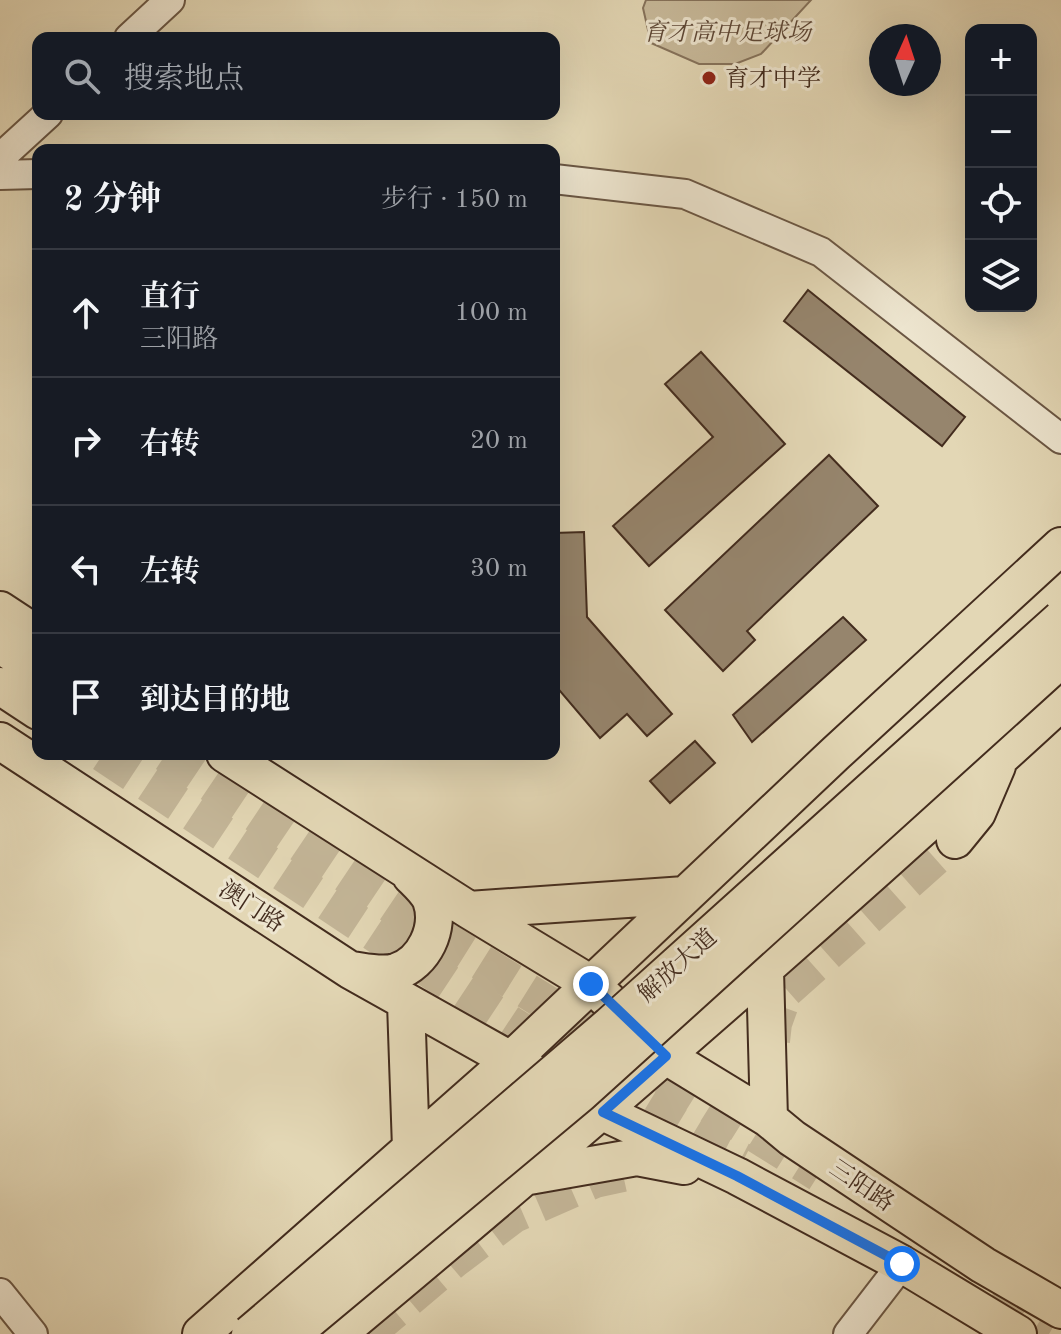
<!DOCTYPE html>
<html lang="zh">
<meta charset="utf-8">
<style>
:root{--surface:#171b24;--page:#20242c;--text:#f1f3f6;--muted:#9ea1a6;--line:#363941}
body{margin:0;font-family:"Old Standard TT","Noto Serif SC",serif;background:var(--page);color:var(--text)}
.controls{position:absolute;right:24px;top:24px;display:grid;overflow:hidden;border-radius:16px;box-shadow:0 8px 32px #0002}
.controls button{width:72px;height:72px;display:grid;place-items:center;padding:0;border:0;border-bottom:2px solid var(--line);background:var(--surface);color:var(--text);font:40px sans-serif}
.compass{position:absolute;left:869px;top:24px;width:72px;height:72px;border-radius:50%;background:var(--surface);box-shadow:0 8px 32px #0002;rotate:3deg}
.stop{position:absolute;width:24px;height:24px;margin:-18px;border:6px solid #1a73e8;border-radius:50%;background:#fff}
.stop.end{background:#1a73e8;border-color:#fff;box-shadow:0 2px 8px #0008}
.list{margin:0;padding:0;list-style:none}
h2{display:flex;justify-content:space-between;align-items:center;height:104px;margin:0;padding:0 32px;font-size:34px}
h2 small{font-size:26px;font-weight:400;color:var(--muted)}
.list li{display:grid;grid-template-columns:52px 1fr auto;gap:24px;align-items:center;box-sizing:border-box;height:128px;padding:0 32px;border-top:2px solid var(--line)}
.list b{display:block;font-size:30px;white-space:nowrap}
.list p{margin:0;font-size:26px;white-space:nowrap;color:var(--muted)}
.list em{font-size:26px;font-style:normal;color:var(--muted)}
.icon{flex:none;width:44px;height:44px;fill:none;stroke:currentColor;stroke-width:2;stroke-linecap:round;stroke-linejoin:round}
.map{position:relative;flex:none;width:1061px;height:1334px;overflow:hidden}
.search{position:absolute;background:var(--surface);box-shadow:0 8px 32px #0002;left:32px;top:32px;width:528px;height:88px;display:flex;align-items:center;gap:20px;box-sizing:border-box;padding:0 28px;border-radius:16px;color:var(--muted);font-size:30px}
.panel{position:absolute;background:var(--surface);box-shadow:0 8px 32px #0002;left:32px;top:144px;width:528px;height:616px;border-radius:16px}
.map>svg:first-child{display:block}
</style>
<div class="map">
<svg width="1061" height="1334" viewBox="0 0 1061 1334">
<rect width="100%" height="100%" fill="#e3d7b5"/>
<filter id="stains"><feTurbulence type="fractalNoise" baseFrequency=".0025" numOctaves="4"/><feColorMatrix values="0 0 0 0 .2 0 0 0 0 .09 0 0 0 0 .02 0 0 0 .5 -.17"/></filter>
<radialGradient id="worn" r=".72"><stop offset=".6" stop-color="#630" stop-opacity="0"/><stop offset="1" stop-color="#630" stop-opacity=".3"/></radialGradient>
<!-- green -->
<path fill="#c8ba9b" stroke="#86735c" stroke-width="2" d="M646 0H811L761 54 735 64H699L651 43 643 8Z"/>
<!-- building -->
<path fill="#96856d" stroke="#432c1e" stroke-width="2" d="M808 290 965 417 942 446 784 321Z
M701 352 785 444 649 566 613 526 713 437 665 384Z
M829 455 878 506 747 631 755 640 723 671 665 610Z
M584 532 587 617 672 714 647 736 627 714 600 738 554 684V533Z
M843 617 866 640 752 742 733 715Z
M695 741 715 763 670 803 650 781Z"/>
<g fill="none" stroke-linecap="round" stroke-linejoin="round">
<!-- major-tunnel -->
<path stroke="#c3b597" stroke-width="36" stroke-dasharray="36 18" stroke-linecap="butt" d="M103 754 514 1026 702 1140 743 1161
M166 754 395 908 819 1174
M772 1041 774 1023 786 990 955 840
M990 1299 1049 1334
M367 1334 453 1261 514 1215 595 1180 631 1172"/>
<defs>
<path id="minor" d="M129 38 170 0
M0 158 48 114
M0 175 38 174
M554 179 685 194 821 252 1061 439
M0 1293 33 1334
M848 1334 902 1264"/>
<path id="major" d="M0 610 38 635
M0 645 38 669
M0 686 38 711
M0 741 350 970 603 1112 737 1176 902 1264 1018 1334
M225 754 469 910 591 984 666 1056 769 1119 792 1138 983 1265 1061 1310
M955 840 977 813 997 766
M469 910 685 895
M352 970C366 972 382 976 396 972 424 963 441 928 431 900 427 891 418 883 411 876
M765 970 769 1119
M406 1003 411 1148
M529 1176 637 1157 684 1166
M201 1334 510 1061 836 753 1061 546
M338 1334C584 1129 825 919 1061 702"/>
</defs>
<!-- minor casing -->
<use href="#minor" stroke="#6b5744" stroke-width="32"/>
<!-- major casing -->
<use href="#major" stroke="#432c1e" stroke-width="40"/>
<!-- minor -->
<use href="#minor" stroke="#ede5cf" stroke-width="28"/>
<!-- major -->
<use href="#major" stroke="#e3d7b5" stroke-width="36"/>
<defs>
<path id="major-bridge" d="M250 1334 610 1025 1061 619
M292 1334 580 1094 1061 659"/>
</defs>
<!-- major-bridge casing -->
<use href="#major-bridge" stroke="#432c1e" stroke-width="40" stroke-linecap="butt"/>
<!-- major-bridge -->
<use href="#major-bridge" stroke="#e3d7b5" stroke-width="36"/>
</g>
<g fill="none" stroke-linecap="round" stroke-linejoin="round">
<!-- route -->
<path stroke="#1a73e8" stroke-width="10" d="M591 984 666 1056 603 1112 737 1176 902 1264"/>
</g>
<!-- markers -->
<circle fill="#8f2418" stroke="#ede5cf" stroke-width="3" cx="709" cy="78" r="8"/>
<g text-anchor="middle" stroke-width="6" stroke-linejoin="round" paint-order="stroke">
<!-- park labels -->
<g font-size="24" font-style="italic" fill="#5e4837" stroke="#ede5cf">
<text x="727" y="40">育才高中足球场</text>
</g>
<!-- poi labels -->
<g font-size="24" fill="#432c1e" stroke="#ede5cf" text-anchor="start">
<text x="725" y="86">育才中学</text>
</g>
<!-- street labels -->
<g font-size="24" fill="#432c1e" stroke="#ede5cf">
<text transform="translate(252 906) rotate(33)" y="8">澳门路</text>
<text transform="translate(677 965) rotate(-42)" y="8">解放大道</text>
<text transform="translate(862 1185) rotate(34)" y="8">三阳路</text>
</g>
</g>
<rect width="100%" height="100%" filter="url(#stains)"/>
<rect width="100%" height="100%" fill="url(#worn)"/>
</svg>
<div class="controls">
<button>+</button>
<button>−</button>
<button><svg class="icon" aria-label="locate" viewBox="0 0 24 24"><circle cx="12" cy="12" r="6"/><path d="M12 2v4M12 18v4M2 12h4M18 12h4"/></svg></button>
<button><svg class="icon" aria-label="layers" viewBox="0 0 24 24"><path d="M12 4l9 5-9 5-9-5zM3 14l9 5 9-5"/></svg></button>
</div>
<svg class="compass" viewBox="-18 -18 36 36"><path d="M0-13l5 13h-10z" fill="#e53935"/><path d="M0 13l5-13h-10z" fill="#9ea1a6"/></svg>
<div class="stop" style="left:902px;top:1264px"></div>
<div class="stop end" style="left:591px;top:984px"></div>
<div class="search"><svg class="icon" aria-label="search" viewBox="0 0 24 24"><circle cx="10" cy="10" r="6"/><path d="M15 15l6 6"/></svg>搜索地点</div>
<section class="panel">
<h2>2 分钟<small>步行 · 150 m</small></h2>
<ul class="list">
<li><svg class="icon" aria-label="ahead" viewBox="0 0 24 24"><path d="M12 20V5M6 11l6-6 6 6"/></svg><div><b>直行</b><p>三阳路</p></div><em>100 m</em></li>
<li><svg class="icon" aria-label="right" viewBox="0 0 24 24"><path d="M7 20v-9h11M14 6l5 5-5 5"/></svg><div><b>右转</b></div><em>20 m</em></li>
<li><svg class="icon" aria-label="left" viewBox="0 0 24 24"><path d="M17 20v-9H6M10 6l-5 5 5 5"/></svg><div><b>左转</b></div><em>30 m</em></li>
<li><svg class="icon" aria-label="arrive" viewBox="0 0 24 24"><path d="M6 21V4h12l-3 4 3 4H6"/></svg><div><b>到达目的地</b></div></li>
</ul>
</section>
</div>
